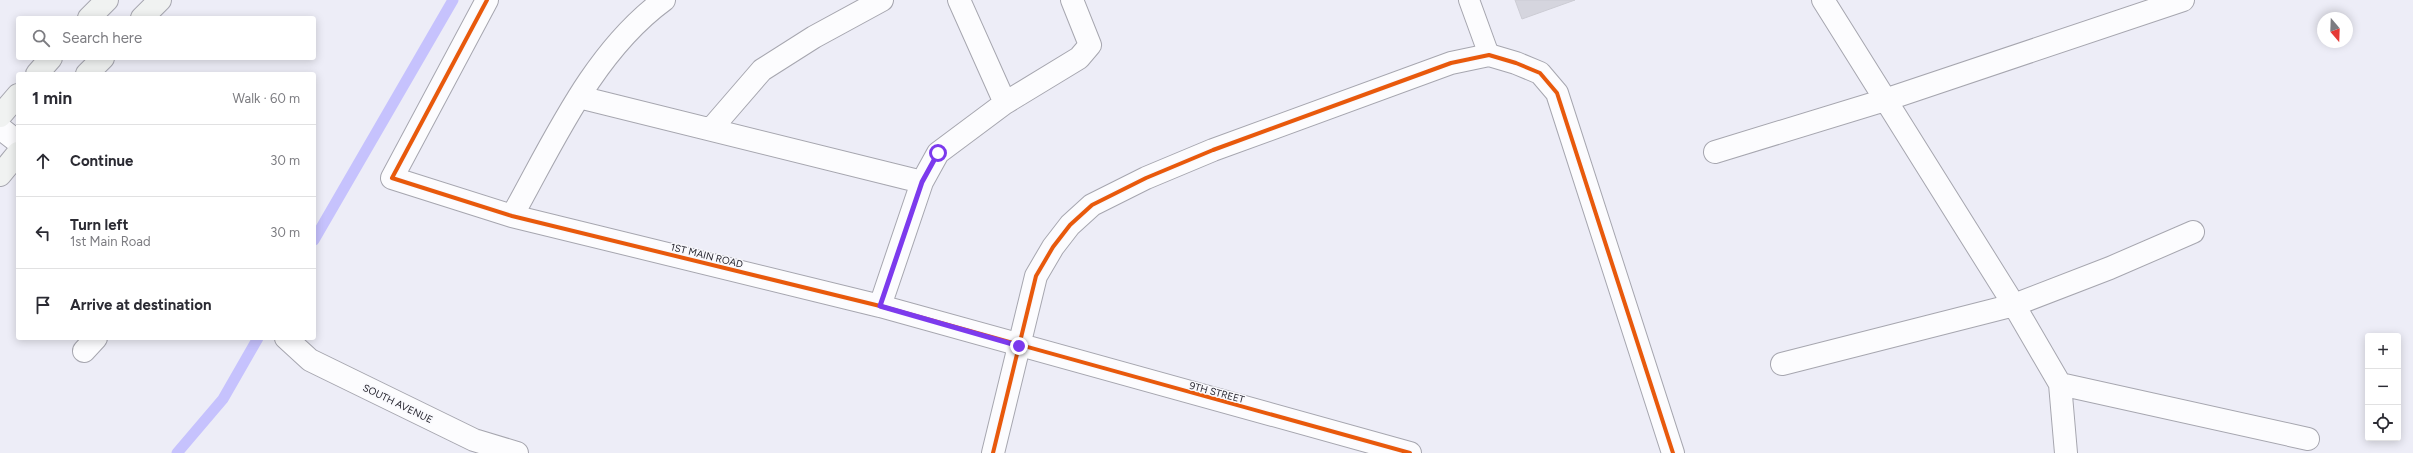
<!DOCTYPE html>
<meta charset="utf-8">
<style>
:root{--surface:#fff;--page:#f2f2f3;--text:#2b2b33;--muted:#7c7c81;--line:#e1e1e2}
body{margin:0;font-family:Figtree,sans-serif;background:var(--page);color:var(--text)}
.controls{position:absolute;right:12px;bottom:12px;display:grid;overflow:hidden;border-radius:4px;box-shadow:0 2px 10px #0003}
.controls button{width:36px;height:36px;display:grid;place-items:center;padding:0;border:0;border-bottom:1px solid var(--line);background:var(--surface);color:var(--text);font:20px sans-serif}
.compass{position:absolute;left:2317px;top:12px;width:36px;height:36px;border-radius:50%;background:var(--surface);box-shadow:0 2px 10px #0003;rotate:161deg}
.stop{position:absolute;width:12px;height:12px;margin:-9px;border:3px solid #7c3aed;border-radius:50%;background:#fff}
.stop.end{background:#7c3aed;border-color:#fff;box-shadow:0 1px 4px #0008}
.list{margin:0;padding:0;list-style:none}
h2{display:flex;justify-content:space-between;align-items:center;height:52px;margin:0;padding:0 16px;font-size:17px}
h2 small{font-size:13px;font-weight:400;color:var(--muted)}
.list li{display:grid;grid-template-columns:26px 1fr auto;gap:12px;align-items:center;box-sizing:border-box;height:72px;padding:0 16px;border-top:1px solid var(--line)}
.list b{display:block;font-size:15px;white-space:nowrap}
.list p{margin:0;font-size:13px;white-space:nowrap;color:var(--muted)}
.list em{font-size:13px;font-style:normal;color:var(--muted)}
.icon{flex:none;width:22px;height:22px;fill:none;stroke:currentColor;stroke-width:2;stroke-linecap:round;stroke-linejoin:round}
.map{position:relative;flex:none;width:2413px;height:453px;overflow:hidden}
.search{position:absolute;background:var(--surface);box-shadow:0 2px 10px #0003;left:16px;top:16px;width:300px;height:44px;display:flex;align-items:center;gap:10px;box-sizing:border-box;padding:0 14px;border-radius:4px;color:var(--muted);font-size:15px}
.panel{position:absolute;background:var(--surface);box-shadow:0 2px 10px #0003;left:16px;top:72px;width:300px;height:268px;border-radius:4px}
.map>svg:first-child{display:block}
</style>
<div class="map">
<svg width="2413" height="453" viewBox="0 0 2413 453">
<rect width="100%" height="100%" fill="#ededf7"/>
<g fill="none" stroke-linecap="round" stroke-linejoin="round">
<!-- stream -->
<path stroke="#c6c2fd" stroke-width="11" d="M314 240 453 0
M177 453 223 399 258 338"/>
</g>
<!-- building -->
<path fill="#d5d5de" stroke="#ccccd4" d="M1515 0H1575L1522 19Z"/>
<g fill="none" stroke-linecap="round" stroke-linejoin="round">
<defs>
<path id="service" d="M1469 0 1489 55"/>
<path id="minor" d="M487 0 392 178 512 216 880 306 1410 453
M959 0 1005 103
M1823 0 2014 305 2060 384 2066 453
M579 97 922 182
M711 129 762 70 814 37 882 0
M1715 152 1885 100 2183 0
M512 216C554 141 593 52 664 0
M880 306 922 182 938 153 1005 103 1079 58 1090 45 1072 0
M84 351 96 338
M1782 364 2014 305 2110 268 2193 232
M2060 384 2308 439
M993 453 1036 276 1053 247 1070 225 1092 205 1146 178 1213 150 1451 63 1489 55 1516 63 1540 73 1557 93 1673 453"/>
<path id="tertiary" d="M0 128 18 142
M286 338 310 360 474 440 517 453"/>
<path id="secondary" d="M89 18 107 0
M142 18 160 0
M37 74 51 58
M87 74 103 58
M0 116 18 95
M0 175 18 153"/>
</defs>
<!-- service casing -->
<use href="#service" stroke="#a6a6af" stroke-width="22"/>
<!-- minor casing -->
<use href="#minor" stroke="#a6a6af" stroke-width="24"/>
<!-- tertiary casing -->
<use href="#tertiary" stroke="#a6a6af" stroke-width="24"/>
<!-- secondary casing -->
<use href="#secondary" stroke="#a6a6af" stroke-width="24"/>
<!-- service -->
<use href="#service" stroke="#fcfcfe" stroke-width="20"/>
<!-- minor -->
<use href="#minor" stroke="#fcfcfe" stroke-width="22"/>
<!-- tertiary -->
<use href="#tertiary" stroke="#fcfcfe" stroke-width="22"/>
<!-- secondary -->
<use href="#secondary" stroke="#f0f2f1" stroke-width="22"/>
<defs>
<path id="cycleway" d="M487 0 392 178 512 216 880 306 1410 453
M993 453 1036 276 1053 247 1070 225 1092 205 1146 178 1213 150 1451 63 1489 55 1516 63 1540 73 1557 93 1673 453"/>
</defs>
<!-- cycleway casing -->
<use href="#cycleway" stroke="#f8f8fc" stroke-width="6"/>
<!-- cycleway -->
<use href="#cycleway" stroke="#e8590c" stroke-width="4"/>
</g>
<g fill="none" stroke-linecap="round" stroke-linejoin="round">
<!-- route -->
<path stroke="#7c3aed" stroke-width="5" d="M938 153 922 182 880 306 1019 346"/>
</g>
<g text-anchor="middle" stroke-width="3" stroke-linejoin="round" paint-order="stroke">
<!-- street labels -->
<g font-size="10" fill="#27262f" stroke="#f8f8fc">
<text transform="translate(707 255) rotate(14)" y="4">1ST MAIN ROAD</text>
<text transform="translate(1217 392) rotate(15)" y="4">9TH STREET</text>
<text transform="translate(398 403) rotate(26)" y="4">SOUTH AVENUE</text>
</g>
</g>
</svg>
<div class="controls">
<button>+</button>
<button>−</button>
<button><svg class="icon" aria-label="locate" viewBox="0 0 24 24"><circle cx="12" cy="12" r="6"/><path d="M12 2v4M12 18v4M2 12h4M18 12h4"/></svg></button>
</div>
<svg class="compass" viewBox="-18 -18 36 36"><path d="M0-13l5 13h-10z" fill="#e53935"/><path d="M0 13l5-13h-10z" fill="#7c7c81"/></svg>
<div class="stop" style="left:938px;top:153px"></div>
<div class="stop end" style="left:1019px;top:346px"></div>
<div class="search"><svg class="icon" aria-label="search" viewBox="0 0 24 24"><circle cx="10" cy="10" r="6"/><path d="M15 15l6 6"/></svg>Search here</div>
<section class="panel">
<h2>1 min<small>Walk · 60 m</small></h2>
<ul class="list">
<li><svg class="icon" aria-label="ahead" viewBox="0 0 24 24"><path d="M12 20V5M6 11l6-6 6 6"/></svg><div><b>Continue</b></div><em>30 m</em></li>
<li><svg class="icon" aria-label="left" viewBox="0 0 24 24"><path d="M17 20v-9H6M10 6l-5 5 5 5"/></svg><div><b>Turn left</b><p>1st Main Road</p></div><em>30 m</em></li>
<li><svg class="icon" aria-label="arrive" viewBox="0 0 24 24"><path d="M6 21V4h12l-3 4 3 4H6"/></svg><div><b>Arrive at destination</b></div></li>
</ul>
</section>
</div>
